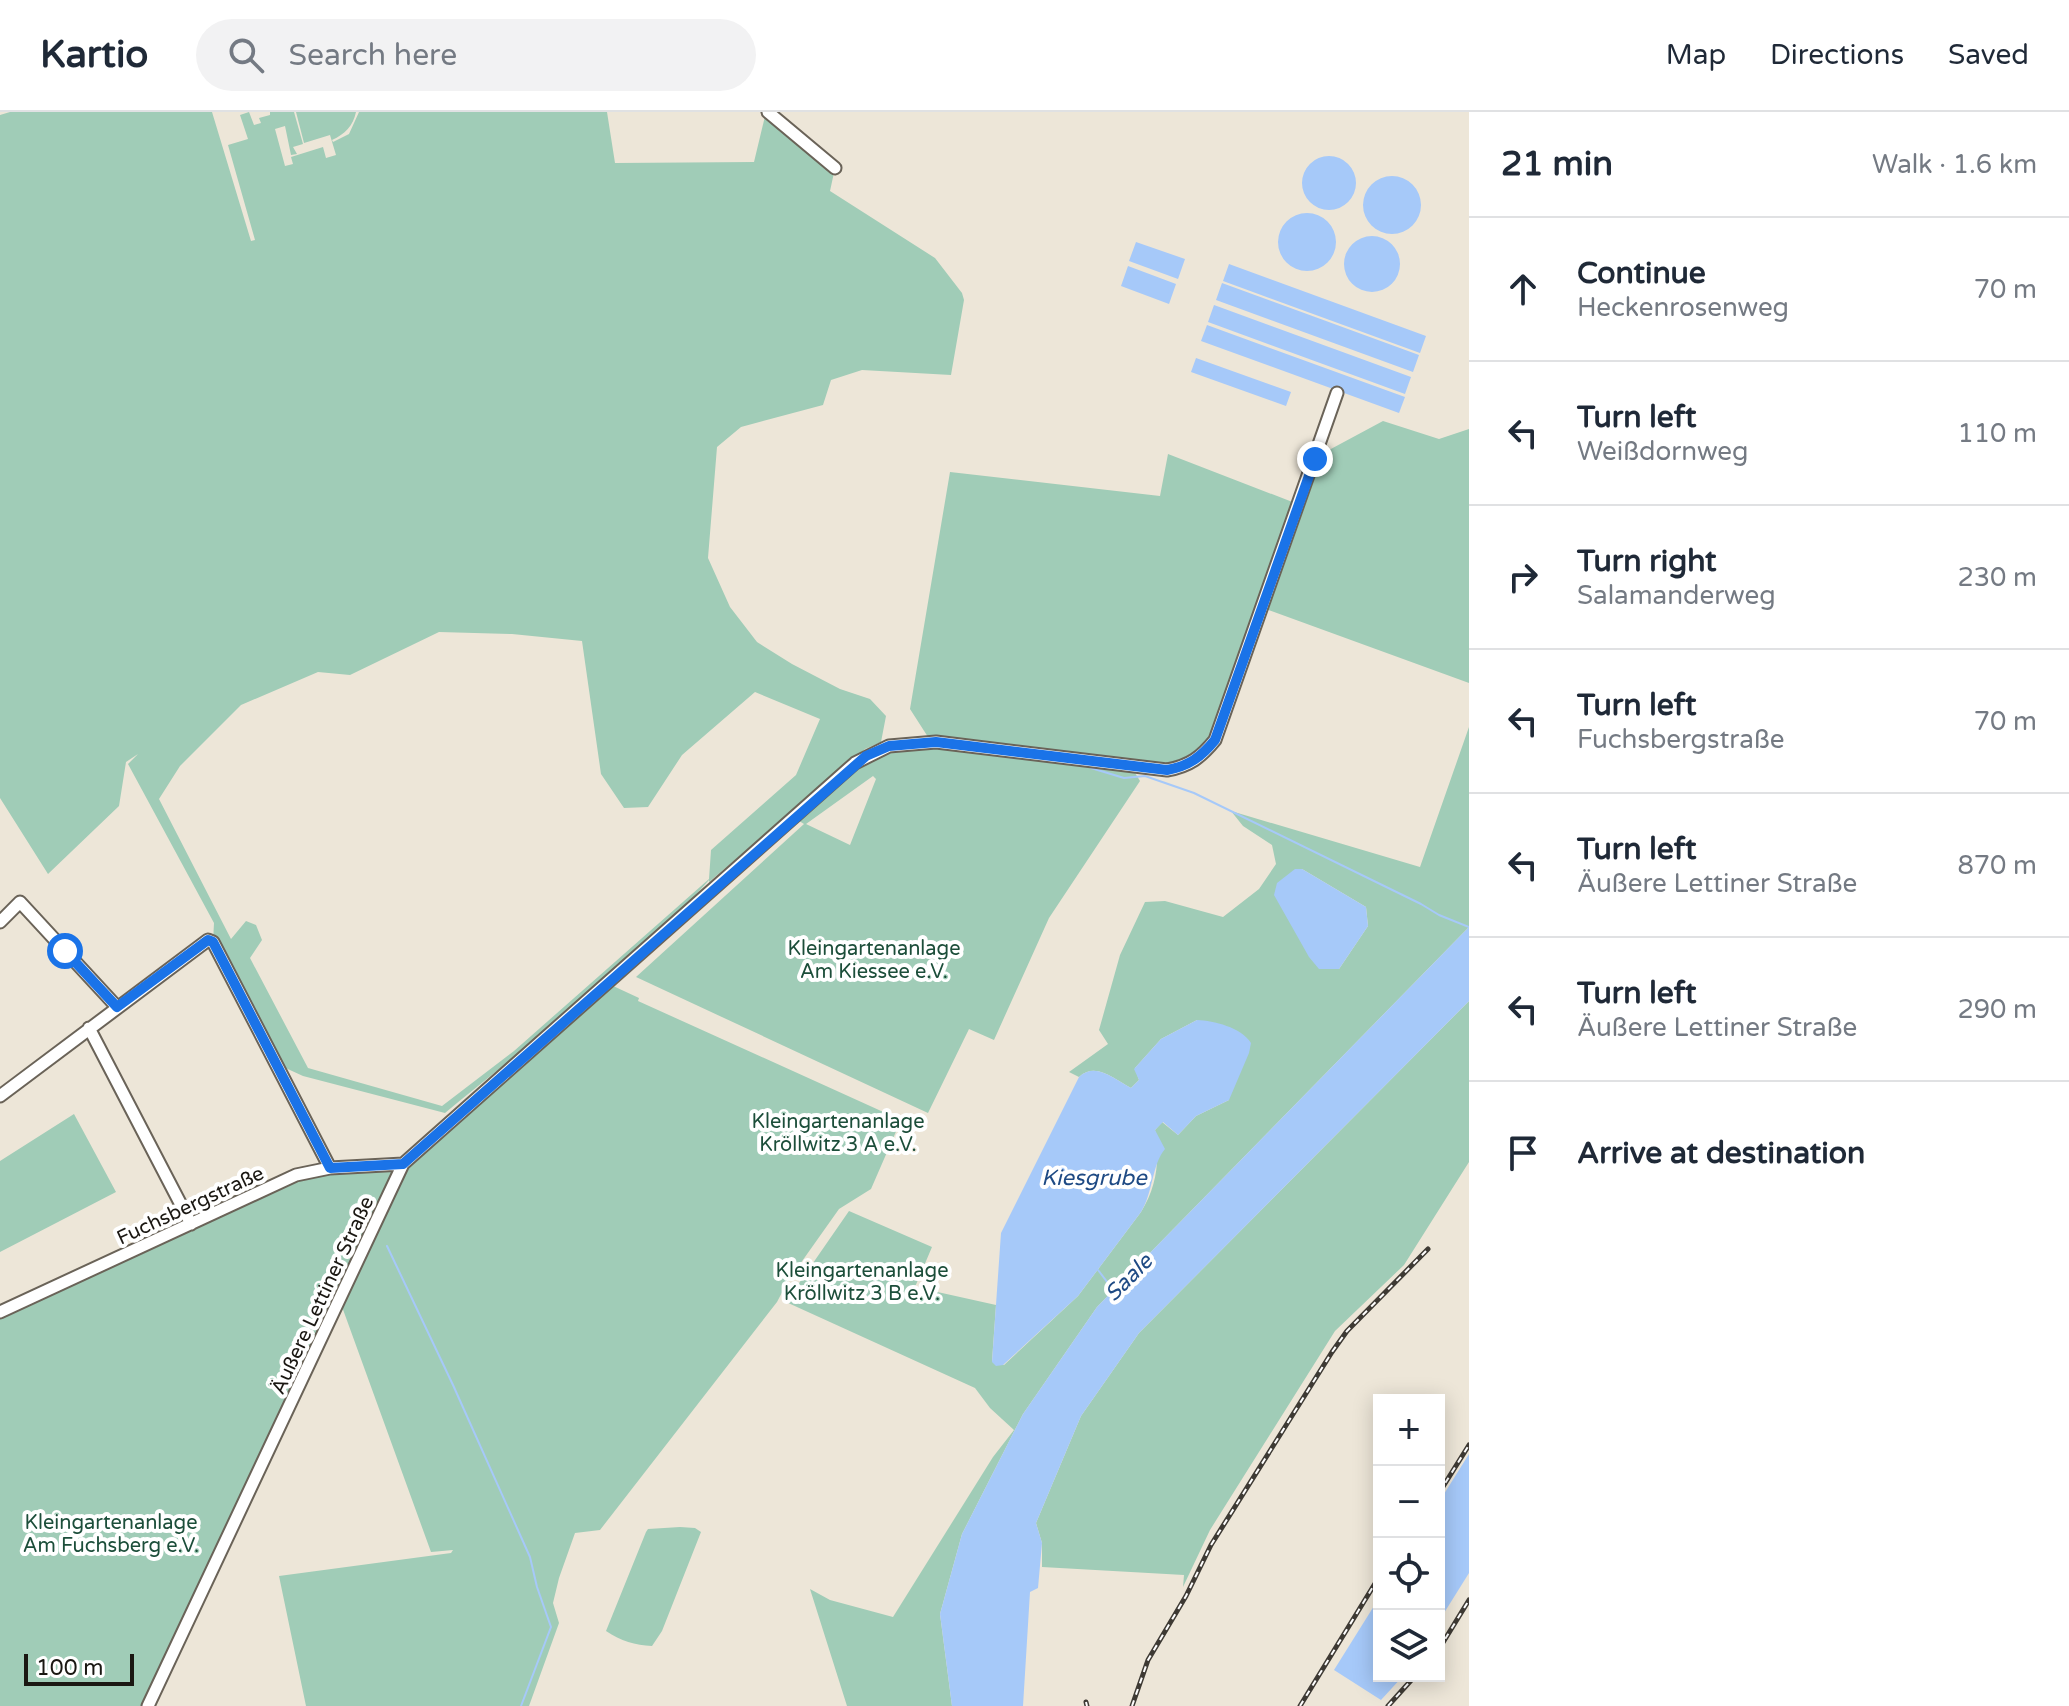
<!DOCTYPE html>
<meta charset="utf-8">
<style>
:root{--surface:#fff;--page:#f2f2f3;--text:#1f2937;--muted:#747a83;--line:#e0e1e3}
body{margin:0;font-family:"Varela Round",sans-serif;background:var(--page);color:var(--text)}
.controls{position:absolute;right:24px;bottom:24px;display:grid;overflow:hidden;border-radius:0px;box-shadow:0 4px 20px #0003}
.controls button{width:72px;height:72px;display:grid;place-items:center;padding:0;border:0;border-bottom:2px solid var(--line);background:var(--surface);color:var(--text);font:40px sans-serif}
.scale{position:absolute;left:24px;bottom:20px;width:110px;box-sizing:border-box;padding-left:8px;border:4px solid #1a1712;border-top:0;font-size:22px;line-height:28px;white-space:nowrap;color:#1a1712;-webkit-text-stroke:6px #fff;paint-order:stroke}
.stop{position:absolute;width:24px;height:24px;margin:-18px;border:6px solid #1a73e8;border-radius:50%;background:#fff}
.stop.end{background:#1a73e8;border-color:#fff;box-shadow:0 2px 8px #0008}
.list{margin:0;padding:0;list-style:none}
h2{display:flex;justify-content:space-between;align-items:center;height:104px;margin:0;padding:0 32px;font-size:34px}
h2 small{font-size:26px;font-weight:400;color:var(--muted)}
.list li{display:grid;grid-template-columns:52px 1fr auto;gap:24px;align-items:center;box-sizing:border-box;height:144px;padding:0 32px;border-top:2px solid var(--line)}
.list b{display:block;font-size:30px;white-space:nowrap}
.list p{margin:0;font-size:26px;white-space:nowrap;color:var(--muted)}
.list em{font-size:26px;font-style:normal;color:var(--muted)}
.icon{flex:none;width:44px;height:44px;fill:none;stroke:currentColor;stroke-width:2;stroke-linecap:round;stroke-linejoin:round}
.map{position:relative;flex:none;width:1469px;height:1594px;overflow:hidden}
header{display:flex;align-items:center;gap:48px;box-sizing:border-box;height:112px;padding:0 40px;background:var(--surface);border-bottom:2px solid var(--line)}
header strong{font-size:38px}
nav{display:flex;gap:44px;margin-inline-start:auto;font-size:28px}
.search{width:560px;height:72px;background:var(--page);display:flex;align-items:center;gap:20px;box-sizing:border-box;padding:0 28px;border-radius:44px;color:var(--muted);font-size:30px}
main{display:flex}
aside{flex:1;background:var(--surface)}
.map>svg:first-child{display:block}
</style>
<header>
<strong>Kartio</strong>
<div class="search"><svg class="icon" aria-label="search" viewBox="0 0 24 24"><circle cx="10" cy="10" r="6"/><path d="M15 15l6 6"/></svg>Search here</div>
<nav><a>Map</a><a>Directions</a><a>Saved</a></nav>
</header>
<main>
<div class="map">
<svg width="1469" height="1594" viewBox="0 0 1469 1594">
<rect width="100%" height="100%" fill="#ede6d8"/>
<!-- green -->
<path fill="#a0ccb7" fill-rule="evenodd" d="M10 0H212L251 129 255 128 228 33 248 27 240 3 249 0 254 13 261 11 259 6 270 3V0H294L303 32 293 35 297 42 291 43 285 14 275 17 285 54 293 52 291 45 323 35 326 46 336 43 330 23 304 31 296 0H356C353 14 345 22 332 28L333 30 349 22 359 0H607L615 51 754 50 766 0 835 56 830 79 935 146 962 181 964 188 951 263 862 258 831 268 823 293 741 315 717 335 708 446 730 495 757 530 792 552 840 577 870 587 886 604 881 630 865 637 709 770V768C634 855 533 928 445 1001L303 964 279 953 213 830 214 811 128 652 138 642 126 650 119 694 48 762 0 686V3ZM439 520 512 522 582 529 601 662 624 696 648 695 682 643 755 580 820 607 796 663 711 738 709 767 514 939 442 994 308 956 250 846 262 828 256 813 246 809 231 827 159 687 180 654 241 593 318 560 350 563Z
M1383 309 1439 327 1469 317V571L1263 496 1214 625 1201 643 1173 654 1132 652 928 625 910 597 950 360 1160 384 1168 342 1295 391 1315 347 1321 349 1329 338Z
M1469 615V815L1097 1195 1023 1302 962 1422 940 1502 952 1594H847L810 1477 830 1488 893 1505 993 1345 1014 1318 990 1296 975 1276 786 1190 849 1099 932 1135 915 1175 996 1193 992 1249 1004 1253 1078 1184 1141 1100C1157 1074 1160 1048 1155 1018L1162 1010 1178 1023 1196 1004 1229 988 1197 908 1161 927 1135 956 1139 968 1131 976C1115 968 1096 949 1079 965L1069 960 1108 932 1099 918 1120 843 1145 790 1165 789 1223 805 1259 777 1276 752 1272 733 1243 714 1231 699 1420 755ZM1302 757 1366 795 1368 814 1339 857Z
M936 630 1132 656 1140 669 1049 806 994 928 969 917 928 1001 636 865 804 712 796 707 858 653 861 654 872 640ZM873 664 876 667 850 733 806 712Z
M611 873 639 886 638 889 901 1008 871 1077 839 1097 788 1169 777 1190 600 1418 575 1421 559 1466 553 1491 559 1511 529 1594H306L279 1464 451 1441 453 1438 431 1440 341 1192 398 1062 252 1357 141 1594H0V1200L296 1063 403 1053Z
M1469 889V1050L1404 1153 1335 1219 1210 1418 1183 1475 1184 1463 1042 1455V1431L1036 1411 1081 1304 1139 1221Z
M74 1002 116 1080 0 1140V1049Z
M680 1415 695 1416 701 1420 662 1519 652 1534C635 1533 621 1529 606 1519L646 1420 648 1417Z"/>
<!-- water -->
<path fill="#a6c9f9" d="M1302 71a27 27 0 1 1 54 0a27 27 0 1 1-54 0Z
M1363 93a29 29 0 1 1 58 0a29 29 0 1 1-58 0Z
M1278 130a29 29 0 1 1 58 0a29 29 0 1 1-58 0Z
M1344 152a28 28 0 1 1 56 0a28 28 0 1 1-56 0Z
M1136 130 1185 147 1178 167 1129 149Z
M1229 152 1426 224 1420 241 1223 169Z
M1128 154 1176 172 1169 192 1121 174Z
M1222 171 1419 243 1413 260 1216 188Z
M1214 193 1411 265 1405 282 1208 210Z
M1207 213 1405 285 1399 301 1201 229Z
M1196 246 1291 280 1286 294 1191 260Z
M1295 757H1302L1366 795 1368 814 1339 857H1319L1309 845 1274 783 1277 771Z
M1469 815V889L1139 1221 1081 1304 1036 1411 1042 1431 1038 1476 1030 1480 1023 1594H952L940 1502 962 1422 1023 1302 1097 1195Z
M1197 908C1214 909 1241 915 1251 931L1249 941 1229 988 1196 1004 1178 1023 1163 1010 1155 1018 1165 1037C1152 1052 1153 1081 1141 1100L1078 1184 1003 1253 996 1254 992 1250 1001 1121 1079 965C1096 949 1115 968 1131 976L1139 968 1134 957 1161 927Z
M1469 1342V1461L1439 1509V1390Z
M1379 1486V1564H1403L1381 1588 1334 1558Z"/>
<g fill="none" stroke-linecap="round" stroke-linejoin="round">
<!-- stream -->
<path stroke="#a6c9f9" stroke-width="2" d="M1091 656 1124 666 1145 664 1194 681 1421 792 1439 803 1469 815
M387 1134 453 1273 530 1445 537 1475 551 1515 521 1594
M1098 1158 1114 1179"/>
<defs>
<path id="minor" d="M768 0 835 56
M0 810 20 790 117 895
M89 916 191 1112
M0 984 208 828 213 830 330 1056
M0 1200 296 1063 330 1056 403 1052
M148 1594 403 1052 855 651 889 634 936 630 1167 658C1190 654 1201 645 1215 628L1337 281"/>
</defs>
<!-- minor casing -->
<use href="#minor" stroke="#6a6358" stroke-width="15"/>
<!-- minor -->
<use href="#minor" stroke="#fff" stroke-width="11"/>
<defs>
<path id="rail" d="M1439 1381 1469 1333
M1439 1537 1469 1488
M1086 1590 1087 1594
M1132 1594 1148 1548 1186 1484 1211 1433 1332 1240 1347 1219 1428 1137
M1300 1594 1379 1465
M1388 1594 1415 1564"/>
</defs>
<!-- rail casing -->
<use href="#rail" stroke="#3e3a34" stroke-width="5"/>
<!-- rail -->
<use href="#rail" stroke="#fff" stroke-width="2" stroke-dasharray="6" stroke-linecap="butt"/>
</g>
<g fill="none" stroke-linecap="round" stroke-linejoin="round">
<!-- route -->
<path stroke="#1a73e8" stroke-width="10" d="M65 839 117 895 208 828 213 830 330 1056 403 1052 866 644 889 634 936 630 1167 658C1189 654 1201 645 1215 628L1315 347"/>
</g>
<g text-anchor="middle" stroke-width="8" stroke-linejoin="round" paint-order="stroke">
<!-- park labels -->
<g font-size="20" fill="#1c4e3a" stroke="#fff">
<text x="874" y="843">Kleingartenanlage<tspan x="874" dy="23">Am Kiessee e.V.</tspan></text>
<text x="838" y="1016">Kleingartenanlage<tspan x="838" dy="23">Kröllwitz 3 A e.V.</tspan></text>
<text x="862" y="1165">Kleingartenanlage<tspan x="862" dy="23">Kröllwitz 3 B e.V.</tspan></text>
<text x="111" y="1417">Kleingartenanlage<tspan x="111" dy="23">Am Fuchsberg e.V.</tspan></text>
</g>
<!-- street labels -->
<g font-size="20" fill="#1a1712" stroke="#fff">
<text transform="translate(190 1093) rotate(-25)" y="7">Fuchsbergstraße</text>
<text transform="translate(322 1183) rotate(-65)" y="7">Äußere Lettiner Straße</text>
</g>
<!-- water labels -->
<g font-size="22" font-style="italic" fill="#1e4a84" stroke="#fff">
<text x="1094" y="1073">Kiesgrube</text>
<text transform="translate(1128 1165) rotate(-45)" y="8">Saale</text>
</g>
</g>
</svg>
<div class="controls">
<button>+</button>
<button>−</button>
<button><svg class="icon" aria-label="locate" viewBox="0 0 24 24"><circle cx="12" cy="12" r="6"/><path d="M12 2v4M12 18v4M2 12h4M18 12h4"/></svg></button>
<button><svg class="icon" aria-label="layers" viewBox="0 0 24 24"><path d="M12 4l9 5-9 5-9-5zM3 14l9 5 9-5"/></svg></button>
</div>
<div class="scale">100 m</div>
<div class="stop" style="left:65px;top:839px"></div>
<div class="stop end" style="left:1315px;top:347px"></div>
</div>
<aside>
<h2>21 min<small>Walk · 1.6 km</small></h2>
<ul class="list">
<li><svg class="icon" aria-label="ahead" viewBox="0 0 24 24"><path d="M12 20V5M6 11l6-6 6 6"/></svg><div><b>Continue</b><p>Heckenrosenweg</p></div><em>70 m</em></li>
<li><svg class="icon" aria-label="left" viewBox="0 0 24 24"><path d="M17 20v-9H6M10 6l-5 5 5 5"/></svg><div><b>Turn left</b><p>Weißdornweg</p></div><em>110 m</em></li>
<li><svg class="icon" aria-label="right" viewBox="0 0 24 24"><path d="M7 20v-9h11M14 6l5 5-5 5"/></svg><div><b>Turn right</b><p>Salamanderweg</p></div><em>230 m</em></li>
<li><svg class="icon" aria-label="left" viewBox="0 0 24 24"><path d="M17 20v-9H6M10 6l-5 5 5 5"/></svg><div><b>Turn left</b><p>Fuchsbergstraße</p></div><em>70 m</em></li>
<li><svg class="icon" aria-label="left" viewBox="0 0 24 24"><path d="M17 20v-9H6M10 6l-5 5 5 5"/></svg><div><b>Turn left</b><p>Äußere Lettiner Straße</p></div><em>870 m</em></li>
<li><svg class="icon" aria-label="left" viewBox="0 0 24 24"><path d="M17 20v-9H6M10 6l-5 5 5 5"/></svg><div><b>Turn left</b><p>Äußere Lettiner Straße</p></div><em>290 m</em></li>
<li><svg class="icon" aria-label="arrive" viewBox="0 0 24 24"><path d="M6 21V4h12l-3 4 3 4H6"/></svg><div><b>Arrive at destination</b></div></li>
</ul>
</aside>
</main>
